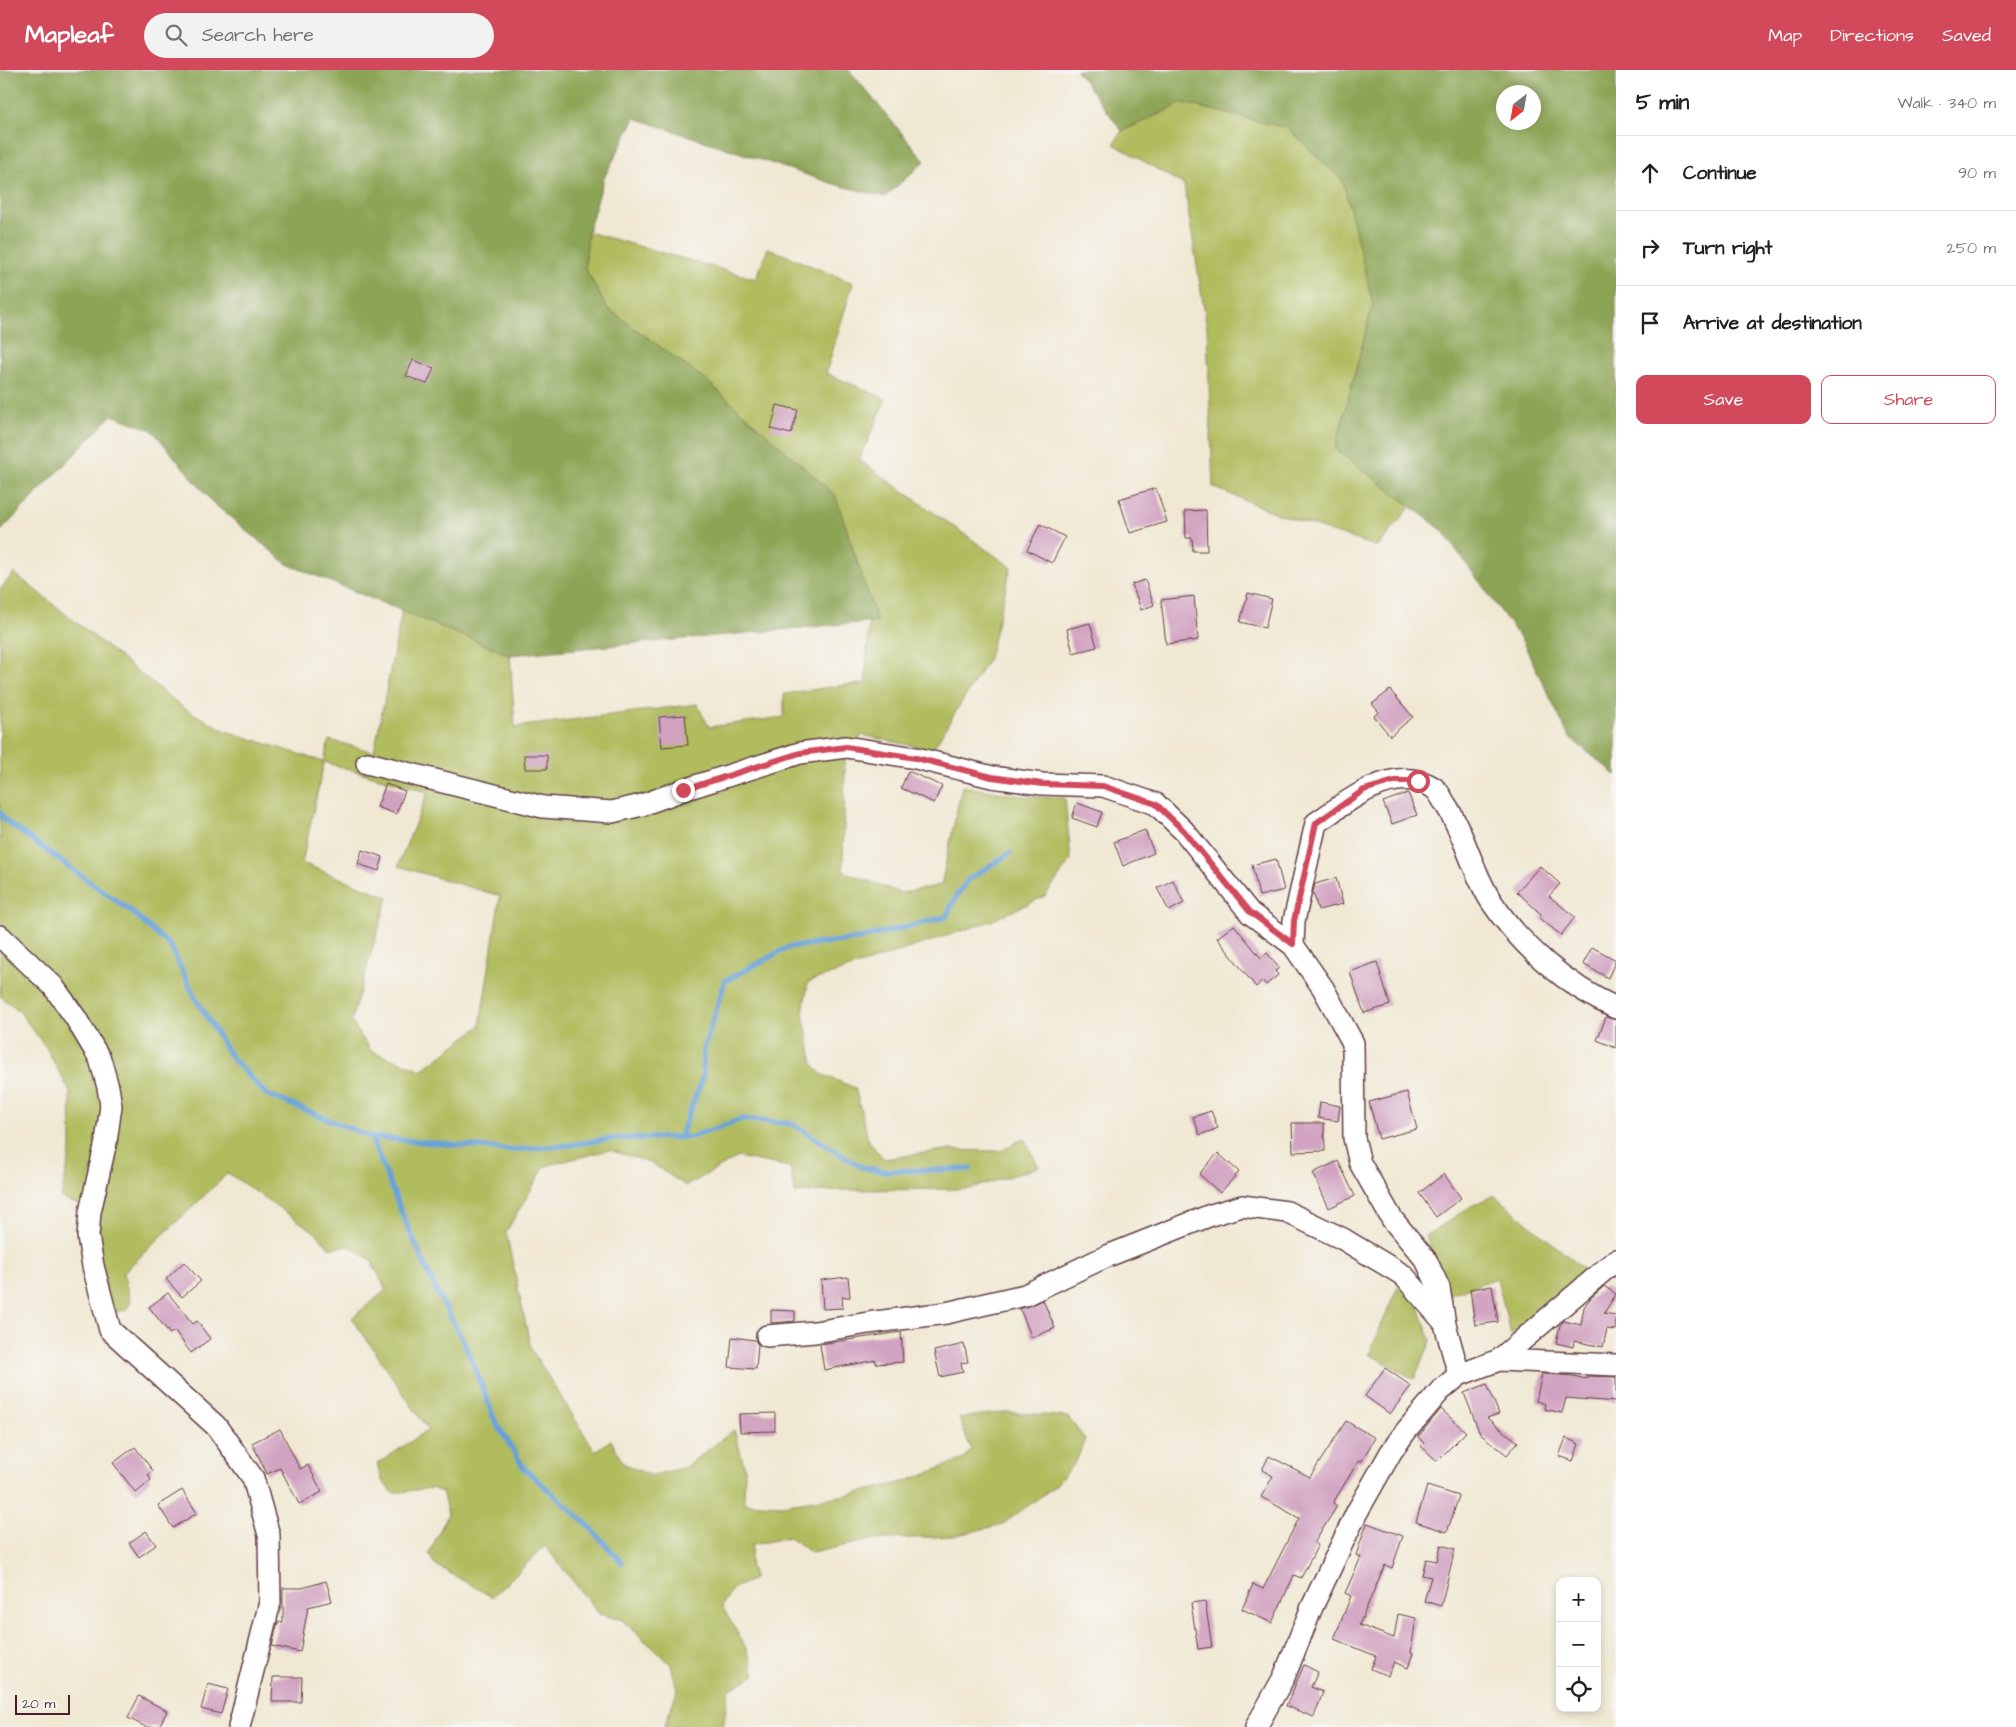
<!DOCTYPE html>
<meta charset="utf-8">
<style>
:root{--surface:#fff;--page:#f2f2f2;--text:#202124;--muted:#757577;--line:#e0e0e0;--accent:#d1495b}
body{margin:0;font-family:"Architects Daughter",sans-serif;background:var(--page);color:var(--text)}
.controls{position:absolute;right:15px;bottom:15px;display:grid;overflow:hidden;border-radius:10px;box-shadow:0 2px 8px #0003}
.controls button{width:45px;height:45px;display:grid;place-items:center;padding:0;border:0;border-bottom:1px solid var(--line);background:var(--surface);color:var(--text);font:25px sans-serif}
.compass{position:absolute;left:1496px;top:15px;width:45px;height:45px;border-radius:50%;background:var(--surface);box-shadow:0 2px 8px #0003;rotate:211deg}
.scale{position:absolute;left:15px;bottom:12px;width:55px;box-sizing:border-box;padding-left:5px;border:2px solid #4a1f2b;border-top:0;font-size:14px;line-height:18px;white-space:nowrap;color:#4a1f2b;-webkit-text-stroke:4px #f6f6f2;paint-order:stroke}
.stop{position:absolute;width:15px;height:15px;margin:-11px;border:4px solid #d1495b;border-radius:50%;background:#fff}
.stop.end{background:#d1495b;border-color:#fff;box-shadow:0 1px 5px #0008}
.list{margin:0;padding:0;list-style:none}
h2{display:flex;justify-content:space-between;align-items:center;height:65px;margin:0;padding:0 20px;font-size:21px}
h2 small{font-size:16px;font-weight:400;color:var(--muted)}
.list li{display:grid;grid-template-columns:32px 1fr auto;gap:15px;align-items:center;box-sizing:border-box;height:75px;padding:0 20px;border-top:1px solid var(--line)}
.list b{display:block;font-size:19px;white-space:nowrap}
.list em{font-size:16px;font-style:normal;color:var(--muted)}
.actions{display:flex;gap:10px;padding:15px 20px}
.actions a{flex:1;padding:11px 0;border:1px solid var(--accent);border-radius:10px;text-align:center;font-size:18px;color:var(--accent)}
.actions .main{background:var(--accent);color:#fff}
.icon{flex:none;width:28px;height:28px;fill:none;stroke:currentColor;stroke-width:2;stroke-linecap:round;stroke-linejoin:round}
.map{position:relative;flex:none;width:1616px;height:1657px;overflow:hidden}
header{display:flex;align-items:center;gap:30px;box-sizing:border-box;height:70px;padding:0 25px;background:var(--accent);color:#fff}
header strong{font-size:24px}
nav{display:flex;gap:28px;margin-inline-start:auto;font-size:18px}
.search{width:350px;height:45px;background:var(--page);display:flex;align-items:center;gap:12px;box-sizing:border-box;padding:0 18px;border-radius:28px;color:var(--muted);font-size:19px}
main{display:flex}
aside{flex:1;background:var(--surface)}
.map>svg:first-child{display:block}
</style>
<header>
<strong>Mapleaf</strong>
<div class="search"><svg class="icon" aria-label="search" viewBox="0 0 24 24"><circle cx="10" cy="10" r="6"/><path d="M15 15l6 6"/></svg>Search here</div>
<nav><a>Map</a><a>Directions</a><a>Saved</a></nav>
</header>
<main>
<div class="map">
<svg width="1616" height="1657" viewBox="0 0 1616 1657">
<rect width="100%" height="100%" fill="#f6f6f2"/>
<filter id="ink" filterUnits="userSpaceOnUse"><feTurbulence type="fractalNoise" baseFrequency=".02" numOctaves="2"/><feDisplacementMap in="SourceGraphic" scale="10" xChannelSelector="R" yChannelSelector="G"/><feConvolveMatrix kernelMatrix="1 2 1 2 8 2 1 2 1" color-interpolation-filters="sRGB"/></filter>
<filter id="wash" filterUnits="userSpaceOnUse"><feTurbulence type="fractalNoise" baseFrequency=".0096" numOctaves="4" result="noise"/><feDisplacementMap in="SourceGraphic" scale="20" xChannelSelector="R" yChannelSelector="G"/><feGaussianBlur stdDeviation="1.12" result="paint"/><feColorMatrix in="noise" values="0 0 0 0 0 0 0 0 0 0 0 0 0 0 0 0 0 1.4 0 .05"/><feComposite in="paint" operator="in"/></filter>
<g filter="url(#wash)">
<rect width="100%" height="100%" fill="#f0e8d3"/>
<!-- green -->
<path fill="#b1bc5e" stroke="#7e6e44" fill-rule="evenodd" d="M1183 33 1287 58 1344 111 1373 234 1335 379 1411 436 1378 477 1278 444 1213 417 1207 258 1184 115 1114 74 1122 61Z
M588 162 756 209 768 178 853 213 826 303 886 329 859 390 1011 497 989 588 932 680 862 665 845 689 843 801 901 823 941 815 962 716 1020 726 1065 728 1071 790 1045 826 991 851 808 912 803 943 813 994 821 1004 855 1018 869 1072 884 1089 944 1080 1001 1081 1024 1068 1039 1097 970 1119 843 1120 795 1123 790 1097 738 1087 686 1116 650 1092 609 1080 545 1096 506 1162 531 1279 595 1381 611 1370 623 1393 651 1406 685 1397 734 1360 745 1398 744 1433 782 1435 847 1425 904 1412 964 1389 971 1379 959 1348 1006 1342 1068 1347 1085 1369 1076 1391 1055 1416 1003 1454 954 1466 870 1470 812 1483 789 1467 752 1475 750 1496 754 1509 732 1519 722 1536 747 1580 755 1605 729 1620 723 1657H664L677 1621 671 1594 622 1550 599 1544 545 1476 492 1527 434 1494 429 1483 448 1444 442 1422 431 1418 393 1423 382 1411 377 1394 428 1360 352 1248 386 1220 371 1190 349 1176 330 1178 316 1163 228 1103 123 1203 131 1232 126 1240 113 1242 97 1188 100 1143 61 1128 71 1079 70 1022 45 976 19 941 0 926V880L11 868 0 852V519L14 503 185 639 226 661 324 692 329 670 374 682 402 541 510 585 515 657 697 634 709 657 784 647V624L843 615 865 614 869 552 877 551 835 425 707 311 607 238 585 198ZM324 692 428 722 398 796 500 826 480 956 422 1000 371 981 351 951 388 827 302 793Z
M1494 1125 1586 1201 1511 1265 1497 1208 1445 1226 1426 1166 1471 1136Z
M1398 1216 1419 1237 1431 1271 1414 1309 1369 1284Z"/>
<!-- forest -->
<path fill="#8ca455" stroke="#6b6240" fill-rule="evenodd" d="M0 0H849L925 91 885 127 834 114 635 48 604 108 588 162 585 198 607 238 707 311 835 425 877 551 510 585 287 494 212 432 152 360 112 345 0 462Z
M1076 0H1616V705L1569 667 1523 572 1442 460 1335 379 1373 234 1343 111 1287 58 1183 33 1122 61ZM1504 22H1534V52H1504Z"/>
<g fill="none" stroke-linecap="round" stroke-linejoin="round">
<!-- stream -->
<path stroke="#68a1d7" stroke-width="5.5" d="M0 743 7 752 132 842 170 876 196 929 231 987 266 1024 371 1067 511 1080 571 1075 607 1069 691 1067 742 1049 793 1054 861 1097 882 1101 970 1099
M371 1067 403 1146 436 1220 467 1278 495 1351 524 1398 589 1456 622 1493
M680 1067 703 1007V982L725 911 789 877 857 869 946 847 957 825 969 809 1010 783"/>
</g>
<g id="blocks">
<!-- building -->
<path fill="#d1a3c1" d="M413 290 434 298 427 314 406 306Z
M777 335 798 340 791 364 771 359Z
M1156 418 1167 452 1130 463 1119 429Z
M1206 440 1207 481H1193L1192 468H1186L1185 441Z
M1040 454 1065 467 1052 493 1027 480Z
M1145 510 1154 535 1141 540 1132 514Z
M1248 523 1272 529 1265 558 1240 552Z
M1194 526 1198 570 1166 574 1161 530Z
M1090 553 1097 577 1073 583 1067 559Z
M1390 620 1413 647 1390 666 1374 646 1379 642 1372 634Z
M685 645 688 675 662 677 659 647Z
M524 685H547V699H525Z
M908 701 942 716 934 733 901 718Z
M386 714 405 721 396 744 377 737Z
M1408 723 1417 745 1392 754 1383 732Z
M1077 733 1102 742 1097 757 1072 748Z
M1145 760 1154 783 1123 796 1114 772Z
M362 780 383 787 379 801 358 794Z
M1276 789 1284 820 1259 826 1252 795Z
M1540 796 1560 814 1549 826 1575 847 1561 865 1539 848 1542 845 1517 822Z
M1336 808 1343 834 1318 840 1313 822 1315 814Z
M1173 810 1184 833 1169 841 1157 818Z
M1234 855 1261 888 1267 883 1279 898 1275 901 1278 905 1266 915 1263 911 1256 917 1217 868Z
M1592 877 1616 890 1608 908 1583 894Z
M1377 892 1390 935 1364 943 1350 902Z
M1606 947 1616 950V978L1597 970Z
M1407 1022 1417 1059 1379 1069 1369 1032Z
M1320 1032 1340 1036 1338 1051 1318 1048Z
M1211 1041 1218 1058 1200 1065 1193 1047Z
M1292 1053H1324L1325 1081 1293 1082Z
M1218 1083 1239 1102 1220 1123 1199 1104Z
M1338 1091 1355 1126 1329 1138 1313 1103Z
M1444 1104 1461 1128 1436 1147 1419 1123Z
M184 1192 201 1211 182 1227 166 1209Z
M848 1207 850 1227H842L843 1238 823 1239 821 1210Z
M1492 1216 1498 1252 1475 1255 1470 1219Z
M1604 1216 1616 1224 1604 1243 1616 1245V1260L1607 1259 1603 1277 1574 1271 1573 1277 1556 1273 1560 1255 1564 1251 1581 1255 1584 1237 1589 1230Z
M168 1223 193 1254 197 1251 210 1269 191 1283 175 1261 170 1264 149 1237Z
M1043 1230 1055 1258 1032 1268 1020 1239Z
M771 1240 795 1241V1251L771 1253Z
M901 1262 903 1292 876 1294V1290L824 1300 820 1274Z
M732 1267 755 1270 758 1275 756 1299 729 1297Z
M964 1274 968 1292 961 1293 963 1302 940 1307 934 1281Z
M1385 1298 1411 1316 1390 1344 1365 1326Z
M1542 1304 1573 1306 1587 1309V1306L1616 1307V1332L1566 1328 1562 1343 1544 1339 1545 1334 1536 1331Z
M1487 1314 1499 1344 1487 1348 1518 1372 1507 1385 1480 1364 1464 1323Z
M1441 1339 1466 1362 1437 1391 1421 1376 1424 1373 1418 1367Z
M775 1343V1361L740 1362 739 1344Z
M1346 1351 1375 1368 1361 1392 1359 1390 1333 1433 1337 1436 1314 1473 1318 1475 1301 1508 1294 1505 1272 1553 1242 1539 1253 1514 1263 1519 1299 1448 1261 1427 1273 1406 1262 1400 1269 1386 1310 1407Z
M280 1359 300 1399 308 1395 322 1422 299 1434 280 1398 267 1404 252 1373Z
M1566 1368 1579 1374 1573 1391 1559 1386Z
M135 1377 153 1401 148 1405 151 1410 136 1423 113 1393Z
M1427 1416 1459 1426 1447 1462 1416 1452Z
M182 1420 197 1443 173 1458 158 1435Z
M1367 1453 1403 1466 1392 1498 1385 1495 1359 1555 1394 1568 1398 1544 1416 1548 1411 1582 1413 1583 1408 1598 1394 1592 1388 1606 1371 1599 1376 1586 1334 1569 1351 1526 1345 1523 1361 1487 1356 1485Z
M146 1461 156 1475 139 1487 129 1473Z
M1441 1475 1455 1479 1441 1536 1424 1531 1431 1507 1422 1505 1426 1489 1437 1491Z
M326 1511 332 1531 308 1537 300 1582 272 1576 278 1552H283V1518H302Z
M1205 1531 1212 1577 1198 1579 1191 1533Z
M1304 1595 1318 1602 1311 1617 1323 1622 1314 1647 1286 1636Z
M273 1607H302L301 1632H272Z
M208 1614 228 1619 221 1644 201 1639Z
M139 1626 167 1641 159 1657H146L128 1648Z"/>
</g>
</g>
<g filter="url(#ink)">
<use href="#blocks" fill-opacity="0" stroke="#633d44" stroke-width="1"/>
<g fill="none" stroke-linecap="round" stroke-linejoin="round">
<defs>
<path id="street" d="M367 693 543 737 612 742 642 735 683 720 800 683 846 677 916 688 992 707 1042 714 1103 716 1156 734 1184 761 1250 843 1293 875
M0 866 53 916 75 947 100 989 108 1017 111 1036 106 1072 90 1142 88 1166 93 1196 110 1260 216 1356 253 1408 269 1465 270 1532 239 1657
M767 1266 815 1262 868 1253 946 1243 1025 1225 1105 1187 1211 1145 1242 1136 1287 1142 1343 1169 1403 1205 1443 1251
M1499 1290 1616 1190
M1459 1305 1445 1254 1439 1218 1426 1190 1392 1149 1360 1093 1354 1068 1353 973 1323 918 1293 875 1294 851 1316 753C1344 734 1382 702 1418 711 1423 712 1432 716 1435 719 1440 723 1443 731 1446 735 1465 765 1472 801 1491 831 1521 876 1567 916 1616 938
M1256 1657 1284 1607 1312 1537 1357 1442 1391 1382 1406 1361 1440 1321 1459 1305 1499 1290 1616 1295"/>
</defs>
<!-- street casing -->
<use href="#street" stroke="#633d44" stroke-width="24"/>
<!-- street -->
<use href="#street" stroke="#fff" stroke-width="21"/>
</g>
</g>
<g fill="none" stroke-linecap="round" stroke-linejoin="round" filter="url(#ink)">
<!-- route -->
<path stroke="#d1495b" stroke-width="6" d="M683 720 800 683 846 677 916 688 992 707 1042 714 1103 716 1156 734 1184 761 1250 842 1293 874 1294 851 1316 753 1364 720 1394 711H1418"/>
</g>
</svg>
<div class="controls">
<button>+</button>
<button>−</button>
<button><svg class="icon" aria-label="locate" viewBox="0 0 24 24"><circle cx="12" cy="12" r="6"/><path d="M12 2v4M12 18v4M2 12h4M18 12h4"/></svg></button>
</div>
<svg class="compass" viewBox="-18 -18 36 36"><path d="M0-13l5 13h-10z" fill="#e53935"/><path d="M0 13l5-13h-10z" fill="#757577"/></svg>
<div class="scale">20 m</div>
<div class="stop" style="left:1418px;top:711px"></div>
<div class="stop end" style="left:683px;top:720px"></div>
</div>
<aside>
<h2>5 min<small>Walk · 340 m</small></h2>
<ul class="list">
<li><svg class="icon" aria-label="ahead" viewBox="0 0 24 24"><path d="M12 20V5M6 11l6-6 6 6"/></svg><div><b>Continue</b></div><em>90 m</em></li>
<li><svg class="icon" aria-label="right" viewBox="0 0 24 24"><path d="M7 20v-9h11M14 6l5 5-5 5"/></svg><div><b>Turn right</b></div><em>250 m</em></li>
<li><svg class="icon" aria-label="arrive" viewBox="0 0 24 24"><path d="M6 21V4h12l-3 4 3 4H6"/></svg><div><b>Arrive at destination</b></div></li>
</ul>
<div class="actions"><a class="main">Save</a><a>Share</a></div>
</aside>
</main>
